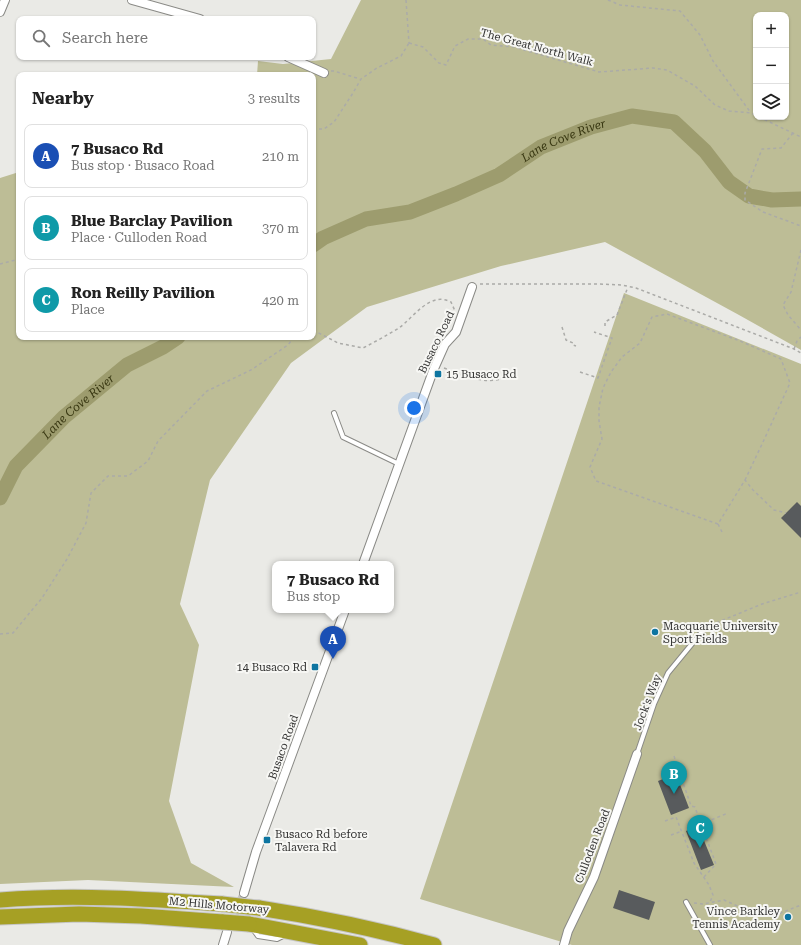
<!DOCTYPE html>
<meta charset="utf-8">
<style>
:root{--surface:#fff;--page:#f6f6f6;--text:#222;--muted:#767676;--line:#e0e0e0;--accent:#111827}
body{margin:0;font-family:"Roboto Serif",serif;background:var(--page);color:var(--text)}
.controls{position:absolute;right:12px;top:12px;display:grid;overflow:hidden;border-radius:8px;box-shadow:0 1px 3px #0004}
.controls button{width:36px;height:36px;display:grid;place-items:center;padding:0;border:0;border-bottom:1px solid var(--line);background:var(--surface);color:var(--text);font:20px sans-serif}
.you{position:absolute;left:414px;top:408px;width:14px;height:14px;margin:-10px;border:3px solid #fff;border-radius:50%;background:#1a73e8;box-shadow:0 0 0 6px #1a73e833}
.badge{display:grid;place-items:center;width:26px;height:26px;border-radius:50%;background:var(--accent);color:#fff;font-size:13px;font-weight:700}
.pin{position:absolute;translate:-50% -33px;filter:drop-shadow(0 1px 2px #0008)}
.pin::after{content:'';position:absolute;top:21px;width:14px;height:12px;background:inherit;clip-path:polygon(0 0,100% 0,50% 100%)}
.popup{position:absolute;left:272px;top:561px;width:122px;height:52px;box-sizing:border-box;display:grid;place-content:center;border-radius:8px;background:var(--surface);filter:drop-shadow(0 1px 3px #0005);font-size:13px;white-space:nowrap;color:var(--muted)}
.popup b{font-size:15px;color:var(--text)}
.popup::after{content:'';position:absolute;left:50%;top:100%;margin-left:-8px;border:8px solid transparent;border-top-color:var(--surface)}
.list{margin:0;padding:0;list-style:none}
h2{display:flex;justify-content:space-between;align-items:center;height:52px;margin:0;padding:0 16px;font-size:17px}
h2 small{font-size:13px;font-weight:400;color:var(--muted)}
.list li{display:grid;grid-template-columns:26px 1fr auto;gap:12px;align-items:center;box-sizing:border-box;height:64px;margin:0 8px 8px;padding:0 8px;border:1px solid var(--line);border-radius:8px}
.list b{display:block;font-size:15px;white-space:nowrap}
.list p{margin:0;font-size:13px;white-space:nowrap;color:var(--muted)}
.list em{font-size:13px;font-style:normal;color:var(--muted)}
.icon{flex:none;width:22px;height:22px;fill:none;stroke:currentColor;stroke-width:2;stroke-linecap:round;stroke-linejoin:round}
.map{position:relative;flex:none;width:801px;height:945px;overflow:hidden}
.search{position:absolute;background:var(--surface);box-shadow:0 1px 3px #0004;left:16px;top:16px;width:300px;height:44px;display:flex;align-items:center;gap:10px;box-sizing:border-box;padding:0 14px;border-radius:8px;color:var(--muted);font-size:15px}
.panel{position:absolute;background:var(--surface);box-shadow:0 1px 3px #0004;left:16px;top:72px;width:300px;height:268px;border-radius:8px}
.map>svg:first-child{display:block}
</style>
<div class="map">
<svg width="801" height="945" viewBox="0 0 801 945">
<rect width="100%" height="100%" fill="#eaeae6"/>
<!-- green -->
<path fill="#bdbd96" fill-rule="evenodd" d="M361 0H801V350L739 315 605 242 501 266 367 307 291 363 210 480 180 604 199 645 169 801 191 863 234 887 88 880 0 884V178L19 172V337H313V75H257L258 61 283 64 331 59ZM756 15H786V117H756Z
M624 293 801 364V945H572L420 899Z"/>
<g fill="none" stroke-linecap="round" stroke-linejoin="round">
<!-- river -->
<g stroke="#9d9c6e" stroke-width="15">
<path id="s1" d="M313 245 323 238 366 219 410 212 456 194 499 175 541 147 591 127 632 116 674 122 705 151 729 182 749 196 772 200 801 199"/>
<path id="s2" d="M0 498 16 466 64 417 127 365 163 347 178 337"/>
</g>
</g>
<!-- building -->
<path fill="#585b5d" d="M797 502 801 506V538L781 518Z
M676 774 689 808 671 815 658 781Z
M698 826 714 865 701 870 686 831Z
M619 890 655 902 649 920 613 908Z"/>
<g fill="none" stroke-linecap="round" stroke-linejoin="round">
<!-- minor-tunnel -->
<path stroke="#c5c5c2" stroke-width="8" stroke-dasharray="8 4" stroke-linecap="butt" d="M230 925 244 893"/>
<defs>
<path id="service" d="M334 413 343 437 399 464
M637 754 654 704 668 673 705 628
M686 902 710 945
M253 929 258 936 277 939 285 935"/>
<path id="minor" d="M132 0 200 19
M0 12 5 0
M288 57 324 73
M363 564 433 371 445 344 456 332 472 287
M244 893 256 852 345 610
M223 945 227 932
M564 945 568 931 594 877 637 754"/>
<path id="motorway" d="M0 900C74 894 148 899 222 904
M259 908C318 917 376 929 434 945
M0 917 79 914 141 916 223 922
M249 924 360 945"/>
</defs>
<!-- service casing -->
<use href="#service" stroke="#8a8a86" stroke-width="6"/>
<!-- minor casing -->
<use href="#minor" stroke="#8a8a86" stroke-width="10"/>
<!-- motorway casing -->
<use href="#motorway" stroke="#c6c6c6" stroke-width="17"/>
<!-- path -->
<path stroke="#ababa8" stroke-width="1.5" stroke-dasharray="3 3" stroke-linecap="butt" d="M406 0 409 43
M608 0 620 5 680 11 700 35 713 61 751 113
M409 43 423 47 439 63 446 65 455 46 468 39H483L491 45 514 47 599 72 653 68 667 70 695 86 715 105 729 111 751 113 756 115
M331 71H334L360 79
M759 117 801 137
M313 129H324L334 122 353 93 361 79 377 68 401 56 409 43
M793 133 781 148 762 149 745 193V200L763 212 801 226
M801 250 791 292 783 305 788 315 801 330
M0 264 19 259
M480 284H597L622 285 636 288 794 349 801 353
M605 326V322L617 315 628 287
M562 327 566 340 573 343V345L576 346
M313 331H315L338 343 363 348C375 342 387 335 399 328 414 317 430 291 451 302L455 311
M794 349 797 341 801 337
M444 368C463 375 481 384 502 379
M580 372 598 378 612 338 594 332
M745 480 763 442 790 383 781 359 740 341 667 314 652 317 640 343 622 357 611 372 603 388 599 407V421L602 439 590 467 596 481 718 524 745 480 753 490 774 510 786 513
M718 524 722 532
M711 625 762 604 801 592
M0 634 13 633 42 598 67 559 86 523 91 493 108 476H128L148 461 158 441 207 391 251 370 288 345 294 337
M674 756 691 806 695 807 701 824
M665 821 676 817 694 863 709 885 713 895 710 902
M671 835 682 831
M704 877 716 864 701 824 728 813
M694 903 703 904 724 900 760 916H773L801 905"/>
<!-- service -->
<use href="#service" stroke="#fff" stroke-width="4"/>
<!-- minor -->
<use href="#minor" stroke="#fff" stroke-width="8"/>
<!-- motorway -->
<use href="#motorway" stroke="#a6a024" stroke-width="15"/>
<defs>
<path id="motorway-bridge" d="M222 904 259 908
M223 922 249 924"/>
</defs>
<!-- motorway-bridge casing -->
<use href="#motorway-bridge" stroke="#c6c6c6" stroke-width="17" stroke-linecap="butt"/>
<!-- motorway-bridge -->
<use href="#motorway-bridge" stroke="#a6a024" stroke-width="15"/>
</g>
<!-- markers -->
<g fill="#0e75a1" stroke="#f7f7f4" stroke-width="1.5">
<rect x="434" y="370" width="8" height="8" rx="2"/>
<circle cx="655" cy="632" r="4"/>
<rect x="311" y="663" width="8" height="8" rx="2"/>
<rect x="263" y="836" width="8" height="8" rx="2"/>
<circle cx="788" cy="917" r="4"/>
</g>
<g text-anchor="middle" stroke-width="4" stroke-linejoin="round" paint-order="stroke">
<!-- street labels -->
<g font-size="11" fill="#333332" stroke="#f7f7f4">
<text transform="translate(537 47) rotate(15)" y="4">The Great North Walk</text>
<text transform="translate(436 342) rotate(-64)" y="4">Busaco Road</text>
<text transform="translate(647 702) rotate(-69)" y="4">Jock's Way</text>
<text transform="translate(283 747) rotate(-70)" y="4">Busaco Road</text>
<text transform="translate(592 846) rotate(-69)" y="4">Culloden Road</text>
<text transform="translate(219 905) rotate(5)" y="4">M2 Hills Motorway</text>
</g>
<!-- poi labels -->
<g font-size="11" fill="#333332" stroke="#f7f7f4" text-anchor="start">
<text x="446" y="378">15 Busaco Rd</text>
<text x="663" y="630">Macquarie University<tspan x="663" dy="13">Sport Fields</tspan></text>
<text x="307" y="671" text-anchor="end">14 Busaco Rd</text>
<text x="275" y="838">Busaco Rd before<tspan x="275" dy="13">Talavera Rd</tspan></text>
<text x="780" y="915" text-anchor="end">Vince Barkley<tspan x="780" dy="13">Tennis Academy</tspan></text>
</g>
<!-- water labels -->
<g font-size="12" font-style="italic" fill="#383711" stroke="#f7f7f4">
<text dy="4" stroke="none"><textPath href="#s1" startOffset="274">Lane Cove River</textPath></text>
<text dy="4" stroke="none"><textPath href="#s2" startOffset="122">Lane Cove River</textPath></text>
</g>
</g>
</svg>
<div class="controls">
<button>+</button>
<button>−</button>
<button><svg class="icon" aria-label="layers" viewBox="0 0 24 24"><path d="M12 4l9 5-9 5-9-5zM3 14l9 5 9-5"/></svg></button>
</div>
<div class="you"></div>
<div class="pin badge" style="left:333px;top:659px;background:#1a4fb4">A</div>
<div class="popup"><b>7 Busaco Rd</b>Bus stop</div>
<div class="pin badge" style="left:674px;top:794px;background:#0f9aa8">B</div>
<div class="pin badge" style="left:700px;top:848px;background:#0f9aa8">C</div>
<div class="search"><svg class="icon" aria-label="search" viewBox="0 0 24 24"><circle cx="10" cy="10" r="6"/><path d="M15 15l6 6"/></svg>Search here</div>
<section class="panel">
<h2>Nearby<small>3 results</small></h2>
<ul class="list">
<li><span class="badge" style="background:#1a4fb4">A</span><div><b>7 Busaco Rd</b><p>Bus stop · Busaco Road</p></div><em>210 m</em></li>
<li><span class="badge" style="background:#0f9aa8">B</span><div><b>Blue Barclay Pavilion</b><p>Place · Culloden Road</p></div><em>370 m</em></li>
<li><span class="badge" style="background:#0f9aa8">C</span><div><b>Ron Reilly Pavilion</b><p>Place</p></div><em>420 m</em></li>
</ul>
</section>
</div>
